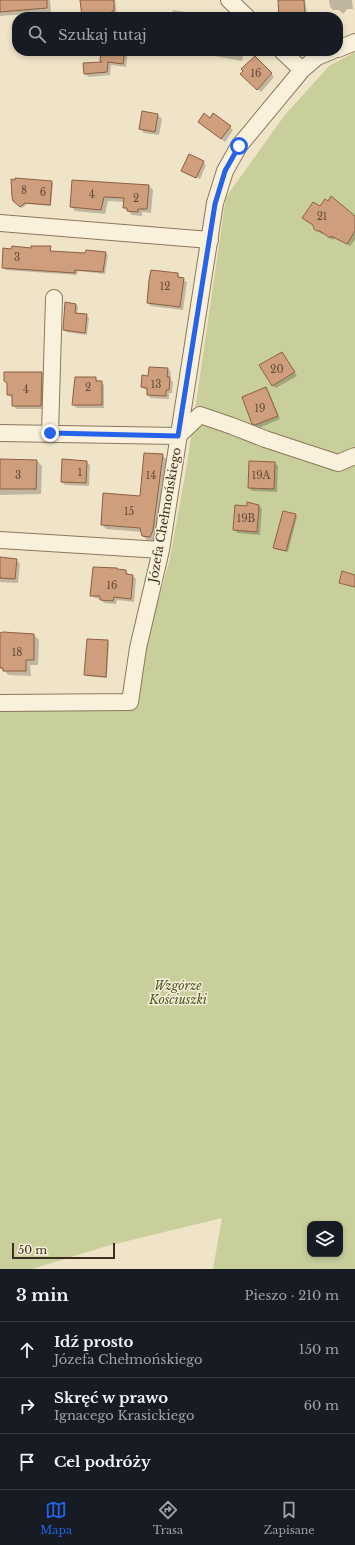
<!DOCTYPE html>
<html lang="pl">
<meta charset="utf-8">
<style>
:root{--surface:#171b24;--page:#20242c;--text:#f1f3f6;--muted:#9ea1a6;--line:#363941;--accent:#2563eb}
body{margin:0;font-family:"Libre Baskerville",serif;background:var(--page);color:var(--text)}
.controls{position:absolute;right:12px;bottom:12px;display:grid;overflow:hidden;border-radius:8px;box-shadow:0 2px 6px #0003}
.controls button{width:36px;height:36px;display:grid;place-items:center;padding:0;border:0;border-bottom:1px solid var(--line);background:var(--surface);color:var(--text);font:20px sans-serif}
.scale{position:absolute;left:12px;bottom:10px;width:103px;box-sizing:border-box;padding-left:4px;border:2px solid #3d2e20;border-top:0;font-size:11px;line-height:14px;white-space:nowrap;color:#3d2e20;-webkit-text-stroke:3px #f7eed8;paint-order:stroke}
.stop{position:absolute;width:12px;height:12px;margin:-9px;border:3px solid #2563eb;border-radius:50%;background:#fff}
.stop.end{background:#2563eb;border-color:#fff;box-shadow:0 1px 4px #0008}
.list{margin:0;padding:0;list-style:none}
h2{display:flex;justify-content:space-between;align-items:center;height:52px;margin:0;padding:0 16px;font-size:17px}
h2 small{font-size:13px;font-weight:400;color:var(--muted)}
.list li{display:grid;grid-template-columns:26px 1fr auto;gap:12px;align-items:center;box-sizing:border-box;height:56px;padding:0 16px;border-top:1px solid var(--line)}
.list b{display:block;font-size:15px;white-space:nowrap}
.list p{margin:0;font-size:13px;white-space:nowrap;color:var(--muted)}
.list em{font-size:13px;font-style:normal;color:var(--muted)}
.icon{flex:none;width:22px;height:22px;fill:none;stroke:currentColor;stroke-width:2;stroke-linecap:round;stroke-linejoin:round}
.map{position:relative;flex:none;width:355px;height:1269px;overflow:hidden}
.search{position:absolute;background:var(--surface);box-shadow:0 2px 6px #0003;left:12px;right:12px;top:12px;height:44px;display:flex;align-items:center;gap:10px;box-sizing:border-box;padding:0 14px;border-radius:16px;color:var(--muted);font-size:15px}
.sheet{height:220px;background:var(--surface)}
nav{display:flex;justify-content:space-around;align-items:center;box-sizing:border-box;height:56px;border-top:1px solid var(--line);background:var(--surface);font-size:11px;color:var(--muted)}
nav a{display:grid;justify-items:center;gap:2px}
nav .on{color:var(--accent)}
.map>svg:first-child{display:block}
</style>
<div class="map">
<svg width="355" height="1269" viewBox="0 0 355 1269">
<rect width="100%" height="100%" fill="#f0e4c8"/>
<!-- green -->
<path fill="#c9cf9b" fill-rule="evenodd" d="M355 52V1269H213L222 1218 107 1246 32 1269H0V703L130 702 170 558 187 464 226 197 284 116 329 66ZM310 1224H340V1254H310Z"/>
<!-- shadow -->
<path fill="#0003" d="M0 0H50L51 12 0 16Z
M81 0H115L117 14H115V17H82Z
M279 0H305L308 17H280Z
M329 0H352L353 9H347L343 14 339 10H333L330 7Z
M173 10 200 14 203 17H171Z
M102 51H128L126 67 111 65 110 75 89 77 85 74 103 63Z
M187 51H244L242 61Z
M255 57 274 77 261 92 241 74Z
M158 115 162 119 159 135 144 133 140 129Z
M210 119 230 127 233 130 225 142 199 122Z
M203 162 206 165 200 179 185 172V173L182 171Z
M73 181 149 186 153 190 151 213 142 212V216L132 215 124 207 125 202 108 201 105 214 75 211 71 206Z
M51 182 53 183 51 206 27 204 22 208 16 202Z
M320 207 355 217V240L350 246 335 238 333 240 324 234H321L315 228Z
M50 247 52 252 86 254 105 253 108 255 105 274 78 271 77 275 6 270 3 267 32 249Z
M178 274 181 279 187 282 183 310 151 306 148 303Z
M76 304 78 307 77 314 86 315 89 318 87 335 66 332 64 329Z
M282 353 297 376 276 388 272 385Z
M168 369 171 372 170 379 173 382 172 393H169V399L151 398 148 395V390H146L142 387 149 377Z
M42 373 45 377 44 409H16L13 405V398L8 395Z
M95 378 104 385V408H77L73 405Z
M266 388 269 392 280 419 259 428 252 423Z
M162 455 167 460 157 535 154 541 147 540 143 536 142 532 106 529 102 524 141 497Z
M0 460 37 461 42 466 41 494 0 495Z
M86 462 90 465 89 486 65 485 62 482Z
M275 463 278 466 277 492 252 491 249 487Z
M259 506 262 509 260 535 237 533 234 529 248 507Z
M296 515 297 517 288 552 276 549 274 547Z
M0 558 16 560 20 564 18 583 0 582Z
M118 570 126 571 129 575 133 576 136 579 134 602 117 600 116 604 104 603 101 599 95 598 91 595Z
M34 635 39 640 38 665H30L31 676 9 675 0 668V651Z
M108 641 109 642 107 678 87 676 85 675Z"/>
<!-- building -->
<path fill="#cf9f7d" stroke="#8d5f41" d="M0 0H47V8L0 12Z
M80 0H114V11H112V17H82Z
M278 0H304L305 17H279Z
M101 51H125L123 64 108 62 107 72 84 74 83 63 102 62 100 61Z
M255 56 272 73 257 90 240 74 243 71 241 69Z
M142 111 158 114 155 132 139 129Z
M204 113 210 118 213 113 231 126 221 139 198 122Z
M189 154 204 161 196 178 181 171Z
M15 178 52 181 50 205 25 203 20 207 13 201 12 197 11 179 15 180Z
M72 180 149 185 147 209H138V212L127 211V208H123L124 198 104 197 101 210 70 207Z
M331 196 355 216V231L347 244 331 236 330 238 320 231H317L314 229 313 225 302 218 313 202 320 206 325 199 328 201Z
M12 246 31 248V246H51L50 251 85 253 86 250 106 252 103 272 75 270V273L2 268 3 248 11 249Z
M151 270 178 273V277L184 278 180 307 147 303 149 280Z
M65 302 76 304 75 313 87 314 85 333 63 330Z
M282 352 295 372 272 386 259 365Z
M149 367 168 368 167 377H170L169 390H166V396L147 395V388L141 387 142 375 148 376Z
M4 372H42L41 406H12V395H7V383L4 381Z
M75 377H96V381H102V405H72Z
M266 387 278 416 255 425 252 424 242 397Z
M144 453 163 454 153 530 150 537 142 536 140 528 101 525 103 493 140 496Z
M0 459 37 460 36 489H0Z
M62 459 87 461 86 483 61 482Z
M249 461 275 462 274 489 248 488Z
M247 502 259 505 257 532 233 530 235 505 247 506Z
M283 511 296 514 286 551 273 548Z
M0 557 17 559 15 579 0 578Z
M93 567 117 568V569L126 570V574L133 575 131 599 114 597 113 601 100 600V596H90Z
M342 571 355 575V587L339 583Z
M3 632 34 634V660H26V671H3V668H0V633Z
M87 639 108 640 106 677 84 675Z"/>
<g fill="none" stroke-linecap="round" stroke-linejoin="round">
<defs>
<path id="street" d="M229 0 247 17
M338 49 355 42
M282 51 302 70
M0 223 210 240
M0 433 178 436
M50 433 54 298
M178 436 200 415 232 426 265 439 338 463 355 456
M0 540 161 550
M0 703 130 702 138 648 161 550 215 203 225 171 239 146 302 70 317 57 332 51"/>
</defs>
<!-- street casing -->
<use href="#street" stroke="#8d765c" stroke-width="18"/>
<!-- street -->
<use href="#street" stroke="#faf1dc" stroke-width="16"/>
</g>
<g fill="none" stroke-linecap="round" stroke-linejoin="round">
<!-- route -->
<path stroke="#2563eb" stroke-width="5" d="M50 433 178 436 215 204 225 171 239 146"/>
</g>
<g text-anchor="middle" stroke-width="3" stroke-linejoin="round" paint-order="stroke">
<!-- number labels -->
<g font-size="10" fill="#624a37">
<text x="256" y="77">16</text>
<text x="24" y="194">8</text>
<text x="43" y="196">6</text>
<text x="92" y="198">4</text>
<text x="136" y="202">2</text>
<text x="322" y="220">21</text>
<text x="17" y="261">3</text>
<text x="165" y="290">12</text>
<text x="277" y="373">20</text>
<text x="156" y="388">13</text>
<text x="88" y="391">2</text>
<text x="26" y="393">4</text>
<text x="260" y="412">19</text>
<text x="80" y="476">1</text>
<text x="18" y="479">3</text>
<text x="151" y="479">14</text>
<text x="261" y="479">19A</text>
<text x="129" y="515">15</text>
<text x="246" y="522">19B</text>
<text x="112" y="589">16</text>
<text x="17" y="656">18</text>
</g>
<!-- street labels -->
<g font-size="12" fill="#3d2e20" stroke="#f7eed8">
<text transform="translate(165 515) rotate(-80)" y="4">Józefa Chełmońskiego</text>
</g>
<!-- park labels -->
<g font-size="12" font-style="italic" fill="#4d5a26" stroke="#f7eed8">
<text x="178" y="990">Wzgórze<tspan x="178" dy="14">Kościuszki</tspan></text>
</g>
</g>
</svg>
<div class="controls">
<button><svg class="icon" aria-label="layers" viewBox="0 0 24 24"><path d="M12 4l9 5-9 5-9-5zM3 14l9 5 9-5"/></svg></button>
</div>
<div class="scale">50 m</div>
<div class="stop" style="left:239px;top:146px"></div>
<div class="stop end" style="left:50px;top:433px"></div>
<div class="search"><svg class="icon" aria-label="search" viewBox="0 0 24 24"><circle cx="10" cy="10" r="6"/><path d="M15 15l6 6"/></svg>Szukaj tutaj</div>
</div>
<section class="sheet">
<h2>3 min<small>Pieszo · 210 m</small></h2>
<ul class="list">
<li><svg class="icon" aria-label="ahead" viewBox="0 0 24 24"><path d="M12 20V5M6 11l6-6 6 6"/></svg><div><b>Idź prosto</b><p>Józefa Chełmońskiego</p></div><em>150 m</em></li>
<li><svg class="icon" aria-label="right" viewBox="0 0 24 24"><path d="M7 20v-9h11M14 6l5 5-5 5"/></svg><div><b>Skręć w prawo</b><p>Ignacego Krasickiego</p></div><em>60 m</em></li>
<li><svg class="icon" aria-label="arrive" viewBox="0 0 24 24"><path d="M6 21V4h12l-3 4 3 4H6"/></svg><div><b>Cel podróży</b></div></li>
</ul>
</section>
<nav>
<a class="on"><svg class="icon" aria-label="map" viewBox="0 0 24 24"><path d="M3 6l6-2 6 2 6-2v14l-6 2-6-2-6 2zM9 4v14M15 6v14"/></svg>Mapa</a>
<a><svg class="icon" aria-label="directions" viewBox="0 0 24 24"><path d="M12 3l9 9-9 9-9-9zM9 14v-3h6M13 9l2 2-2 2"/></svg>Trasa</a>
<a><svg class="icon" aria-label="saved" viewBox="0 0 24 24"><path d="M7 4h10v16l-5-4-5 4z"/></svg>Zapisane</a>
</nav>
